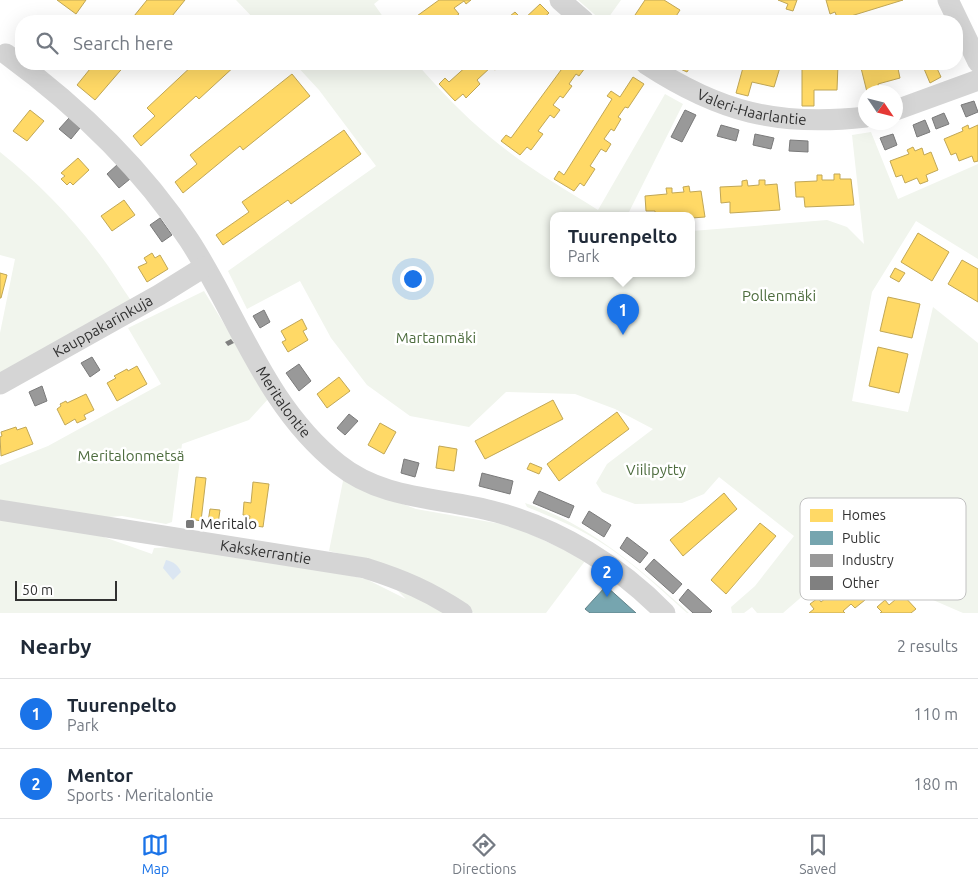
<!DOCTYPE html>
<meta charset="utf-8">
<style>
:root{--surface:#fff;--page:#f6f6f7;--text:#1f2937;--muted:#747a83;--line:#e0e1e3;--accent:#1a73e8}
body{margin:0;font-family:Ubuntu,sans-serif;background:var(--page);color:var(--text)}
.compass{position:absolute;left:858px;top:85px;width:45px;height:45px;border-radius:50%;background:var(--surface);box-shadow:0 5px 20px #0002;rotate:125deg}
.scale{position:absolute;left:15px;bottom:12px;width:102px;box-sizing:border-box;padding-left:5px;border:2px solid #313131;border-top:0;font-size:14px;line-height:18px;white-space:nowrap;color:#313131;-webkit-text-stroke:4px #fff;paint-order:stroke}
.you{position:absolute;left:412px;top:278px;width:18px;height:18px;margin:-12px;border:4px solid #fff;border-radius:50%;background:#1a73e8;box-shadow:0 0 0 8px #1a73e833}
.badge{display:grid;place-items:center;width:32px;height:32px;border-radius:50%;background:var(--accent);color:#fff;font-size:16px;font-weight:700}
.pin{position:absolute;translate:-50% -41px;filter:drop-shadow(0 1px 2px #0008)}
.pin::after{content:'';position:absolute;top:26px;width:18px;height:15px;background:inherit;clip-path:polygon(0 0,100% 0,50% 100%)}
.popup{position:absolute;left:550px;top:212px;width:145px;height:65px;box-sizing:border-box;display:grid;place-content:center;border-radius:10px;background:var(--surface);filter:drop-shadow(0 1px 4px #0005);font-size:16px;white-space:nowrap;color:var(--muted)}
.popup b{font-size:19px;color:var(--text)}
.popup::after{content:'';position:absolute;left:50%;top:100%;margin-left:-10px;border:10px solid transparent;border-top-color:var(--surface)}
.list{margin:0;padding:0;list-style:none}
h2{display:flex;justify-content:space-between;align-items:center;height:65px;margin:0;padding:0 20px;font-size:21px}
h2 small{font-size:16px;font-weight:400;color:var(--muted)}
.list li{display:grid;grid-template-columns:32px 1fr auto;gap:15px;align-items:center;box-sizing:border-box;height:70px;padding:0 20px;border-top:1px solid var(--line)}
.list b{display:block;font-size:19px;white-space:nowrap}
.list p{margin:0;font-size:16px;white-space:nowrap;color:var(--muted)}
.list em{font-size:16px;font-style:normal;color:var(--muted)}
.icon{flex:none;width:28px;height:28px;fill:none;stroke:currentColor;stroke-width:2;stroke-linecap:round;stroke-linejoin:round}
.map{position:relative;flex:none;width:978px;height:613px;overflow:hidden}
.search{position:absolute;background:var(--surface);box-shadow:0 5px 20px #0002;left:15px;right:15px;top:15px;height:55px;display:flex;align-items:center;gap:12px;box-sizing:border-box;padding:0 18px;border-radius:20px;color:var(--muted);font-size:19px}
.sheet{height:205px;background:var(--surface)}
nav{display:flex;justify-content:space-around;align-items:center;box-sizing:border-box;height:70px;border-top:1px solid var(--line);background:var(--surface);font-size:14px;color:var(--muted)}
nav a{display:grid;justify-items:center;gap:2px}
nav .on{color:var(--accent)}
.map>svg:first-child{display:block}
</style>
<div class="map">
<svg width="978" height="613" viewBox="0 0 978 613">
<rect width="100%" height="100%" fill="#fff"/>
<!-- green -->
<path fill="#f1f5ed" d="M236 0H379L374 4 386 21H256Z
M578 0H621L606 21H602Z
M295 64H417C440 90 463 115 490 137 523 165 561 187 598 210L665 94 683 104 627 216H554V274H692V231L827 220 847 227 864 244 852 135 871 132 898 199 978 164V259L916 221 872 292 852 401 908 412 933 307 978 343V613H963L843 561 783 613H757L752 607 744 613H732L731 607 755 586 794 536 719 477 704 494 682 503 635 504 602 492 596 483 607 464 653 429 615 409 575 394 506 392 469 427 410 416 367 385 331 338 300 281 247 309 228 271 376 166 319 90Z
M0 152C36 181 69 214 97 251 110 267 120 285 132 302L0 374V333L15 259 0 255Z
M204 291 269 398 249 420 182 444 172 522 166 524 122 516 96 518 0 503V465L48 446 161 384 128 328Z
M344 476 387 498 416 509 513 526 569 552 585 561 546 613H474L377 563 329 551Z
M525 503C590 524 640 569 689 613H687C658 587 630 560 597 540 575 526 551 517 527 507Z
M0 519 101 536 152 554 154 548 176 547 258 557 366 579 406 599 389 582 446 613H0Z"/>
<!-- water -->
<path fill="#dbe6f2" d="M166 560C174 562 178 565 181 572L173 580 163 568Z"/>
<!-- homes -->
<path fill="#ffd966" stroke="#c1a756" d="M57 0H86L76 14Z
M147 0H185L168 21H130Z
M439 0H471L466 4 464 1 454 8 459 14 451 20 448 16 440 21H410Z
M645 0H664L680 10 673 21H631Z
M778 0H797L793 11 786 9 788 4Z
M826 0H903L838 20 835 12 830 14Z
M540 4 549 13 540 21H513L510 16 515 12 523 20Z
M94 64H126L95 100 77 85Z
M194 64H237L199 99 196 96 141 146 133 136 155 116 147 108Z
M469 64H502L495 70 491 67 477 80 480 84 466 98 463 94 455 101 439 84 445 78 449 82Z
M561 64H588L579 76 576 74 569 84 572 86 563 98 560 96 553 105 560 110 554 118 550 115 538 131 543 134 531 150 527 147 520 155 501 141 506 135 511 138 564 66Z
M678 64H692L687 72 676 67Z
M704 64H717L715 69Z
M744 64H781L774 87 752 82 748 96 736 93Z
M802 64H838L837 90H814V106H802Z
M860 64H897L900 78 878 84 880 92H867Z
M922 64H935L941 77 930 83Z
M292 74 310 96 243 150 240 146 183 193 175 182 197 164 190 155Z
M633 77 644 84 628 108 625 107 618 117 621 119 614 131 611 129 604 139 611 144 606 152 601 149 590 166 595 169 584 186 580 183 574 191 554 179 559 171 564 175 612 99 607 96 611 91 620 97Z
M30 110 44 121 27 141 13 131Z
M968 125 969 129 978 125V161L974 162 972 156 959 161 956 153 951 155 944 139 963 131 962 128Z
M344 130 361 154 291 204 288 200 223 245 216 235 249 212 242 202Z
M913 147 915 151 922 148 924 155 931 152 938 170 926 175 928 181 920 184 917 178 905 183 902 175 896 177 890 161 909 154 907 150Z
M78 158 89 170 73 185 70 182 67 185 61 179 65 176 61 173Z
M834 174H840V179H851L854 205 805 207 804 197H796L795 182 817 181V175H822V180H834Z
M747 180 748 186 759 185V180H765V185L777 184 780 210 730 213V202L721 203 720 187 742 186V181Z
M689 186 690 192 701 191 705 217 692 218V216H655V211H646L645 196 667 194 666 188H672V193L684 192 683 187Z
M124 200 135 215 112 231 101 216Z
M918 233 949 252 932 281 901 262Z
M152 253 155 258 160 255 168 269 147 282 138 267 147 263 144 258Z
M962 260 978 269V302L948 284Z
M895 268 905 273 899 282 890 277Z
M0 273 7 275 1 298H0Z
M888 297 920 304 912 338 880 331Z
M302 319 307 329 303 331 308 340 288 352 282 342 286 340 281 331Z
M878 347 908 354 899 393 869 386Z
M137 366 147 384 117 401 107 383 116 378 114 376 127 369 128 371Z
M339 377 350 391 327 408 317 394Z
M86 394 94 410 84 415 86 419 77 423 75 419 65 425 57 409 61 406 60 404 66 401 67 403Z
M553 400 563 419 485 459 475 441Z
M617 412 629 429 559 481 547 464Z
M380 423 396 432 384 454 368 445Z
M16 427 17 430 26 427 33 444 1 456 0 437 2 436 1 432Z
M439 446 457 449 454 471 436 468Z
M530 463 542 468 539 474 527 469Z
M196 477 206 478 201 521 191 519Z
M253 482 269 484 263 527 248 525 250 516 243 515 244 502 251 503Z
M724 493 737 509 683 556 670 540Z
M210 509 220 510 218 524 208 522Z
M760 523 776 536 726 594 711 580Z
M854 574 867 589 861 595 865 600 855 608 851 604 843 611 845 613H809L814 609 810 604 818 598 821 602 833 592 829 587 837 580 841 585Z
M902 594 916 609 911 613H880L882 612 877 607 885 600 889 605Z"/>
<!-- public -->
<path fill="#76a5af" stroke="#618289" d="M606 586 636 613H590L585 609Z"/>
<!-- industry -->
<path fill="#999" stroke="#7a7a7a" d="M974 101 978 112 966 117 961 105Z
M685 110 696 115 682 142 671 137Z
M944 113 949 124 936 129 932 118Z
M69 118 80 128 71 139 59 129Z
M925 120 930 132 917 137 913 125Z
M721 125 739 130 736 141 717 136Z
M755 134 774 138 771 149 753 145Z
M893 134 897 145 885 150 880 138Z
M790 140 808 141V152L789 151Z
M118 164 130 179 119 188 107 174Z
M160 218 172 235 162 242 150 225Z
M264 310 270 322 260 328 253 316Z
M92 357 100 370 90 377 81 363Z
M299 364 311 381 299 391 286 373Z
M42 386 47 401 35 406 29 392Z
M349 414 358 421 345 435 337 428Z
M404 459 419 463 415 477 401 473Z
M482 473 513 481 510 494 479 486Z
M539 491 574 506 569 518 533 503Z
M589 511 611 525 604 537 582 523Z
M627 537 648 553 640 563 620 548Z
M654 559 682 584 673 594 645 569Z
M688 589 712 611 710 613H693L679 600Z"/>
<!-- building -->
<path fill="#808080" d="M231 339 234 343 228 346 225 342Z"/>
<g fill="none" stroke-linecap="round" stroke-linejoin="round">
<!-- minor -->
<g stroke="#d5d5d5" stroke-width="21">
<path d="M560 0 584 21"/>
<path d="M948 0 978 62"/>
<path id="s1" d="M6 54C77 106 141 167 189 240 238 315 265 406 338 464 384 501 442 497 496 512 560 529 619 566 665 613"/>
<path id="s2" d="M646 64C719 112 778 127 866 117"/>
<path d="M896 110 978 80"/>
<path id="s3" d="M0 384 159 295 204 267"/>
<path id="s4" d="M0 510 365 568C403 580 429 591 462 613"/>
</g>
</g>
<!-- markers -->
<rect fill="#797979" stroke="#fff" stroke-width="2" x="185" y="519" width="10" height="10" rx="2.5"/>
<g text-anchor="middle" stroke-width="5" stroke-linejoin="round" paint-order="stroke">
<!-- street labels -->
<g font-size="15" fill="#313131" stroke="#fff">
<text dy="5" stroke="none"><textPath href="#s2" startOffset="116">Valeri-Haarlantie</textPath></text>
<text dy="5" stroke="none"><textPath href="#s3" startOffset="118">Kauppakarinkuja</textPath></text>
<text dy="5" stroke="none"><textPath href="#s1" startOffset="450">Meritalontie</textPath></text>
<text dy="5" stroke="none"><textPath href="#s4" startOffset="269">Kakskerrantie</textPath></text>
</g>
<!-- park labels -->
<g font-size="15" fill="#4d6c3e" stroke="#fff">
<text x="779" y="301">Pollenmäki</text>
<text x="436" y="343">Martanmäki</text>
<text x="131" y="461">Meritalonmetsä</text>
<text x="656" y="475">Viilipytty</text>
</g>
<!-- poi labels -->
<g font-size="15" fill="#313131" stroke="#fff" text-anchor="start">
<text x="200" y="529">Meritalo</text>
</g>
</g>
<!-- legend -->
<rect x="800" y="498" width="166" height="102" rx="8" fill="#fff" stroke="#c1c1c1" stroke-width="1"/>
<rect x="810" y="509" width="23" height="13" fill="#ffd966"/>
<rect x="810" y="531" width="23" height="14" fill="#76a5af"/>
<rect x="810" y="554" width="23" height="13" fill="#999"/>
<rect x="810" y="576" width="23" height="14" fill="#808080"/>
<g font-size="14" fill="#313131">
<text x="842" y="520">Homes</text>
<text x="842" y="543">Public</text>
<text x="842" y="565">Industry</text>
<text x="842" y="588">Other</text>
</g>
</svg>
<svg class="compass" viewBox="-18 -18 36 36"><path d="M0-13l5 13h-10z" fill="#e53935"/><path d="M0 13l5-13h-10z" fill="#747a83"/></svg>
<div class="scale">50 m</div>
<div class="you"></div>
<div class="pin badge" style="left:623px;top:335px">1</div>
<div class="popup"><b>Tuurenpelto</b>Park</div>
<div class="pin badge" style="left:607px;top:597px">2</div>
<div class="search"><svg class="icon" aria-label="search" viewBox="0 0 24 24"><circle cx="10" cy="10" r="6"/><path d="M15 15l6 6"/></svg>Search here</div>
</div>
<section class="sheet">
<h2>Nearby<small>2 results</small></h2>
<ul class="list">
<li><span class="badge">1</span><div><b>Tuurenpelto</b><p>Park</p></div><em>110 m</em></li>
<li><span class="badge">2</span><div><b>Mentor</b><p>Sports · Meritalontie</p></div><em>180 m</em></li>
</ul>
</section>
<nav>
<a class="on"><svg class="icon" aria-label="map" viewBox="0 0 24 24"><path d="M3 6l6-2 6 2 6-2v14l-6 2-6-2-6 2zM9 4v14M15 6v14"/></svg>Map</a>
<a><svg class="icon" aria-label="directions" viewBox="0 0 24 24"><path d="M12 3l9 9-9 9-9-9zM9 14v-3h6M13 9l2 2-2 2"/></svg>Directions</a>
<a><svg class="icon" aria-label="saved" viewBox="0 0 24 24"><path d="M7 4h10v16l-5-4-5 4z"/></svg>Saved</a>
</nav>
